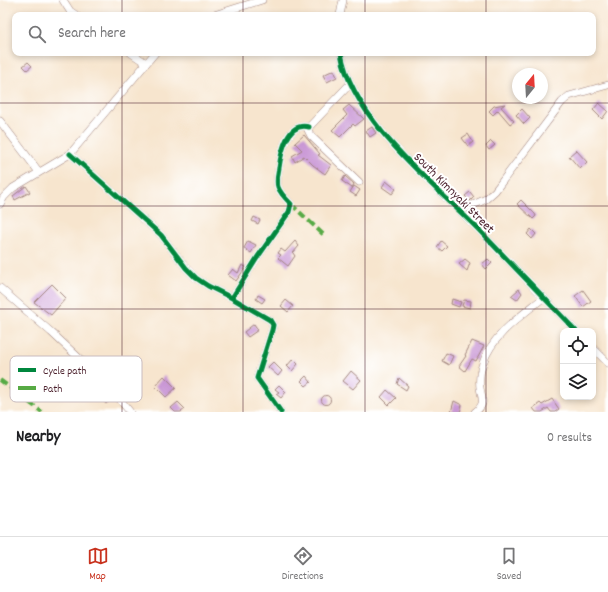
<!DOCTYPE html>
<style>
:root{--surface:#fff;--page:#f6f6f6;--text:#202124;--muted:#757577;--line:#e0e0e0;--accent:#c8321e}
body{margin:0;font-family:Dekko,sans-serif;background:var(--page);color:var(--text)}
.controls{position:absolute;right:12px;bottom:12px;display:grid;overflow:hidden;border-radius:8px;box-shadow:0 2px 6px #0003}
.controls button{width:36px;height:36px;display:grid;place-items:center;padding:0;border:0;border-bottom:1px solid var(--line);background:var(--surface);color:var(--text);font:20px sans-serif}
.compass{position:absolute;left:512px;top:68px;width:36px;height:36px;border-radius:50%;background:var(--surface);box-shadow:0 2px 6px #0003;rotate:18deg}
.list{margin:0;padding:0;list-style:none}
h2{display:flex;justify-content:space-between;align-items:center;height:52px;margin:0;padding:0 16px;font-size:17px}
h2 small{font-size:13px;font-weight:400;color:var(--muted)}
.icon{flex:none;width:22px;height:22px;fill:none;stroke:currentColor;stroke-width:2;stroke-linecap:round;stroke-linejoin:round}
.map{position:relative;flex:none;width:608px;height:412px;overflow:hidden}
.search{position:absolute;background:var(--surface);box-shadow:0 2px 6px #0003;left:12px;right:12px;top:12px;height:44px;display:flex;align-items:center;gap:10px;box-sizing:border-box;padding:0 14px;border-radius:8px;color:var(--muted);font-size:15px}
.sheet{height:124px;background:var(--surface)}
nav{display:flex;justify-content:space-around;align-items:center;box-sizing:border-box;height:56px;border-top:1px solid var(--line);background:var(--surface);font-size:11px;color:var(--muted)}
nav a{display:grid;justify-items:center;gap:2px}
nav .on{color:var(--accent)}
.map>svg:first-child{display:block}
</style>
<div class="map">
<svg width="608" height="412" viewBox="0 0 608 412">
<rect width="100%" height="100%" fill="#fff"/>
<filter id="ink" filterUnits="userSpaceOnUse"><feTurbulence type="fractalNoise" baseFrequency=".025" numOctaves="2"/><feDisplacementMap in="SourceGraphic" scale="8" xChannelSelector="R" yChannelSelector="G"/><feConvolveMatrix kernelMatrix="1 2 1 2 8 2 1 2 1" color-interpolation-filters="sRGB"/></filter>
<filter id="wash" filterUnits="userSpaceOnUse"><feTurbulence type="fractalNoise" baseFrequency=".012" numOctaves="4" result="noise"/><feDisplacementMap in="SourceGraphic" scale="16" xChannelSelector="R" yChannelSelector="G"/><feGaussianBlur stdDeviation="0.9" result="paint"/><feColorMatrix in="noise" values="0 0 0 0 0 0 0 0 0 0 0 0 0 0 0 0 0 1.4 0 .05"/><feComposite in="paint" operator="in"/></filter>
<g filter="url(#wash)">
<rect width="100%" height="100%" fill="#f7e5ce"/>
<g id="blocks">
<!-- building -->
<path fill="#c997d5" d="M28 62 32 66 27 70 23 66Z
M334 70 337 77 327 82 323 75Z
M599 103 608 111 602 119 593 110Z
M505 104 501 107 514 121 510 124 498 110 493 115 489 111 494 106Z
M349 105 364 119 355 126 353 124 340 137 332 130 347 115 343 110Z
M522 109 530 118 524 124 516 115Z
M372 127 376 133 370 137 366 131Z
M468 134 473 142 468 146 462 138Z
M304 135 320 154 318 155 331 165 325 174 313 165 304 156 295 162 292 156 302 150 295 143Z
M491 141 495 145 489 150 486 146Z
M576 150 587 162 580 169 569 156Z
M345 176 354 184 352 188 342 181Z
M386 181 396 189 392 194 382 187Z
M26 186 30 192 15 200 13 196Z
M354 186 360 190 356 196 350 192Z
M470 192 474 197 470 201 465 196Z
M521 200 535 214 536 216 533 219 517 204Z
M254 217 260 220 258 224 252 221Z
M531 229 536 234 532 239 527 234Z
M248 241 256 245 251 253 244 248Z
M295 241 299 246 293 253 295 256 288 266 278 258 281 255 278 253 281 249 285 252Z
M441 241 447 246 442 251 437 247Z
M465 259 470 263 467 271 459 264Z
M488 259 492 263 486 269 482 264Z
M242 265 246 267 236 281 228 275 233 269 238 273Z
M52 284 66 298 51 315 34 302Z
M519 289 522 293 517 300 511 296Z
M583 290 591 301 583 307 575 296Z
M258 295 265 299 262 303 256 299Z
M452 299 461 302 459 307 451 304Z
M286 300 293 306 288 312 281 306Z
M464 300 471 301 470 308 462 306Z
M254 324 258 330 248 337 244 332Z
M472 341 484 346 476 361 472 359 465 371 459 366 466 356 465 355Z
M446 353 453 356 449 365 442 361Z
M293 359 298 364 292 371 287 366Z
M273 362 282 371 278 376 268 367Z
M351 371 361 380 353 389 343 381Z
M164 376 176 388 166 397 155 386Z
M306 376 311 382 306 386 301 381Z
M399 378 408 386 406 390 397 384Z
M279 385 286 392 281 398 276 394 279 392 275 389Z
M387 390 396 398 389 405 381 397Z
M321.5 400a4.5 4.5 0 1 1 9 0a4.5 4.5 0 1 1-9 0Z
M106 396 110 400 106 404 102 400Z
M552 399 559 409 555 412H551L548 408 542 412H536L533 408 540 403 542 405Z
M454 401 462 405 460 412H451Z
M178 402 185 409 181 412H175L171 408Z"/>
</g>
</g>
<g filter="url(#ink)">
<use href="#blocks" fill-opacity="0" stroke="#a0827c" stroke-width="1"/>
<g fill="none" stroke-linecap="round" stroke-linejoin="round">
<defs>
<path id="minor" d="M63 0 70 11 76 15
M214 15 262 0
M340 15 343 0
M131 53 146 63
M341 53C352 119 431 182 477 228 510 262 543 297 576 331
M350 84 309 127 308 130 311 136 359 182
M0 121 39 172
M70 154 161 235 186 268 196 278 208 286 232 298 270 320 273 325 272 330 257 378 281 412
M0 204 4 197 13 188 70 154 155 53
M460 211 486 199 495 191 562 102 569 96 608 85
M0 288 51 332 109 386 130 412
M232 298 257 258 289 212 291 204C286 199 280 193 278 187 276 181 278 174 279 168 281 153 287 121 309 127
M593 348 608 363
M475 412C486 404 482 399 480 388 479 380 480 371 483 363 492 335 521 316 543 298"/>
</defs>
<!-- minor casing -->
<use href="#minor" stroke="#a0827c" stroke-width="8"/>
<!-- minor -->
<use href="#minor" stroke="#fff" stroke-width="7"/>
<!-- quiet -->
<path stroke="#57aa44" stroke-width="4" stroke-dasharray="8 4" stroke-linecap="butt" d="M291 204 326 237
M0 380 42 412"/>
<defs>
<path id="cycleway" d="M341 53C352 119 431 182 477 228 510 262 543 297 576 331
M70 154 161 235 186 268 196 278 208 286 232 298 270 320 273 325 272 330 257 378 281 412
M232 298 257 258 289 212 291 204C286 199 280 193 278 187 276 181 278 174 279 168 281 153 287 121 309 127"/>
</defs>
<!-- cycleway casing -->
<use href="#cycleway" stroke="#fff" stroke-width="8"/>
<!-- cycleway -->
<use href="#cycleway" stroke="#00873e" stroke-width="5"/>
</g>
</g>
<!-- grid -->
<path fill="none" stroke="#4a1f2b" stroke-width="1" stroke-opacity="0.55" d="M122 0V15M243 0V15M365 0V15M486 0V15M122 53V412M243 53V412M365 53V412M486 53V412M0 103H608M0 206H608M0 309H608"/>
<g text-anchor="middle" stroke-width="4" stroke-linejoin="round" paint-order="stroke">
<!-- street labels -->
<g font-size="13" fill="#4a1f2b" stroke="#fff">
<text transform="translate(455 192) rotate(45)" y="5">South Kimnyaki Street</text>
</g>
</g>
<!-- legend -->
<rect x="10" y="356" width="132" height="46" rx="6" fill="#fff" stroke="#c9bcbf" stroke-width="1"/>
<rect x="18" y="368" width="18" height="4" fill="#00873e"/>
<rect x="18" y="386" width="18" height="4" fill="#57aa44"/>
<g font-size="11" fill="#4a1f2b">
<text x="43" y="374">Cycle path</text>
<text x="43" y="392">Path</text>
</g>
</svg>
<div class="controls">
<button><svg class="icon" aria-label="locate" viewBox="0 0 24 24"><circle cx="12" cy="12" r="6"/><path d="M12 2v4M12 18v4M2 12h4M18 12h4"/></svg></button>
<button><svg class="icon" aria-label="layers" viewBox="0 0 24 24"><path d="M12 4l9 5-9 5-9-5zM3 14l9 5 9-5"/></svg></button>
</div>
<svg class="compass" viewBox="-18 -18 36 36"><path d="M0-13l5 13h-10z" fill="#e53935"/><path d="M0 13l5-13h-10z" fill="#757577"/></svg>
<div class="search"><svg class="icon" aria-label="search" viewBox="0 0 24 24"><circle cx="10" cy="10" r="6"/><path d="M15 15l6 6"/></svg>Search here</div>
</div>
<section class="sheet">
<h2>Nearby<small>0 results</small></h2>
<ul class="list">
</ul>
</section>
<nav>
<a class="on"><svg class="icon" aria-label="map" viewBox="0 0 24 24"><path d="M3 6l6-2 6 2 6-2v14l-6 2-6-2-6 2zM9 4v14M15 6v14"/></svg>Map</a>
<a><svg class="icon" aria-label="directions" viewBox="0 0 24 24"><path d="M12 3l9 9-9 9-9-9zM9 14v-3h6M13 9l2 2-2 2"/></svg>Directions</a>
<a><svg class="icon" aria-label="saved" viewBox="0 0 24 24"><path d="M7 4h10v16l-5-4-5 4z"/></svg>Saved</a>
</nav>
